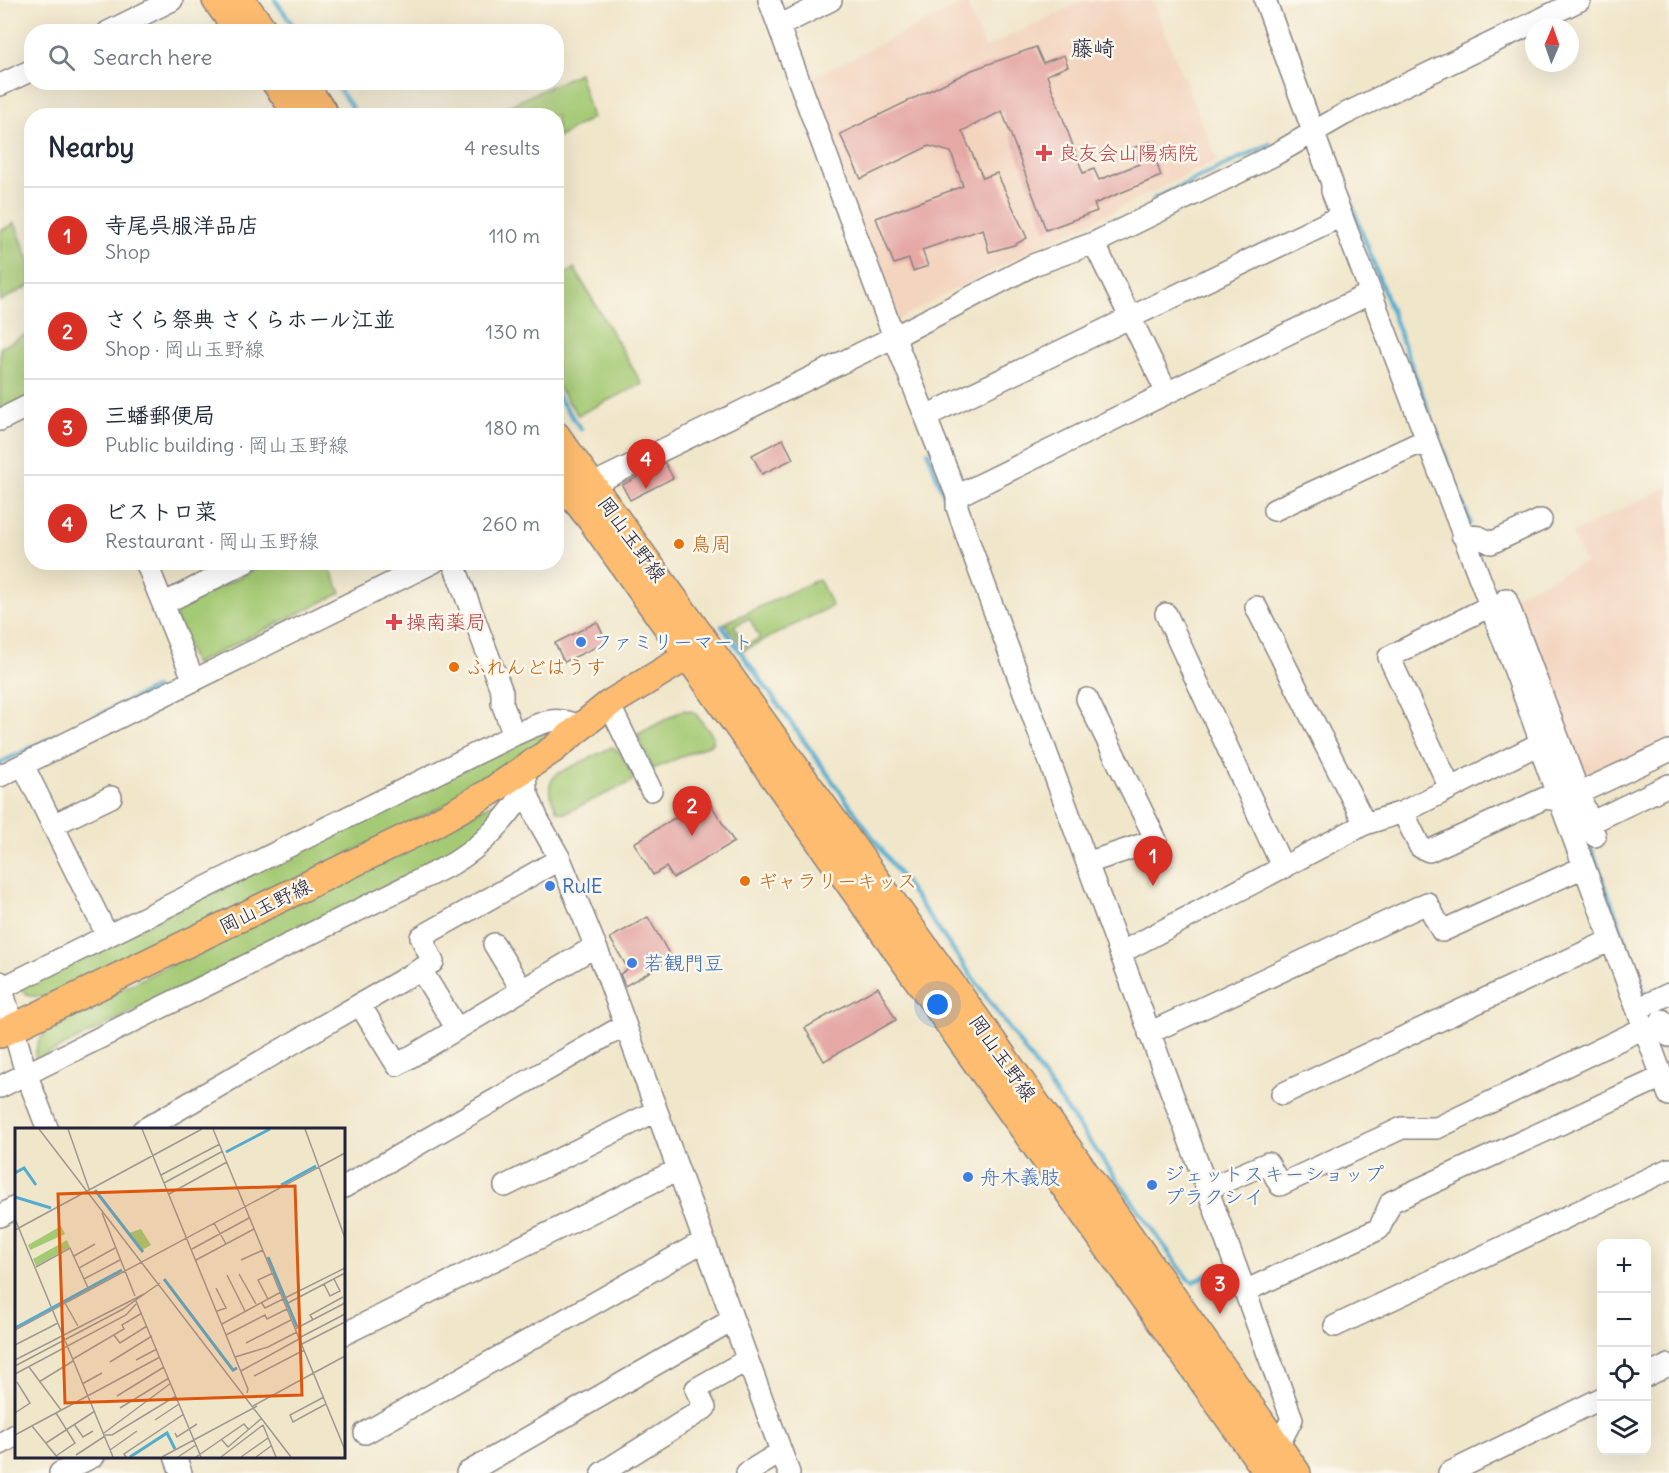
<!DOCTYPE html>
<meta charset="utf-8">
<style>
:root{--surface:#fff;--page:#f2f2f3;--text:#1f2937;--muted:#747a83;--line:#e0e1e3;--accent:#d93025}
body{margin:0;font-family:Delius,"Klee One",sans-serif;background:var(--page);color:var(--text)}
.controls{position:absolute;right:18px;bottom:18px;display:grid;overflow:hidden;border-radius:12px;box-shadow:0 6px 24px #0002}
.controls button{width:54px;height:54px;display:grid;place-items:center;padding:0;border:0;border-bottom:2px solid var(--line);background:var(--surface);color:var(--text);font:30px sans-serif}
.compass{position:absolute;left:1525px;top:18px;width:54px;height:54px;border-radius:50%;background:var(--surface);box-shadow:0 6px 24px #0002;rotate:2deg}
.you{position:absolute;left:938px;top:1005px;width:21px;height:21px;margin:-15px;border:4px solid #fff;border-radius:50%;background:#1a73e8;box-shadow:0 0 0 9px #1a73e833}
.badge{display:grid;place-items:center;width:39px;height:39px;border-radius:50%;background:var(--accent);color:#fff;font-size:20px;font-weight:700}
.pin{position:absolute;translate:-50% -50px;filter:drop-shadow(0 2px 3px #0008)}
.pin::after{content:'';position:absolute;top:32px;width:21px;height:18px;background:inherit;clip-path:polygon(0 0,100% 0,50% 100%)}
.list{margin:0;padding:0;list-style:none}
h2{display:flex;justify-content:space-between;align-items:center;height:78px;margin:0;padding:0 24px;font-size:26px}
h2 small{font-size:20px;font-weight:400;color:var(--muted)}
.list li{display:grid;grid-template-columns:39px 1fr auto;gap:18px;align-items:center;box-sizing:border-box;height:96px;padding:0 24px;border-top:2px solid var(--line)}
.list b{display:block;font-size:22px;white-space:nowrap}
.list p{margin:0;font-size:20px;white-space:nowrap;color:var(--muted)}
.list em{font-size:20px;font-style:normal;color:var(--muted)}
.icon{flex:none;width:33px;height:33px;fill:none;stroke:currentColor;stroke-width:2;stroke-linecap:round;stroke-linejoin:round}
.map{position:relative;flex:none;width:1669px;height:1473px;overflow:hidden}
.search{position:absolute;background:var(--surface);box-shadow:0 6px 24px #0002;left:24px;top:24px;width:540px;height:66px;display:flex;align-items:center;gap:15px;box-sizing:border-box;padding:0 21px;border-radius:24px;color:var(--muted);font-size:22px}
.panel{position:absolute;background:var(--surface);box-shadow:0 6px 24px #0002;left:24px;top:108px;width:540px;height:462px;border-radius:24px}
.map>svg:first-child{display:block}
</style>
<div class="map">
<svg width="1669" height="1473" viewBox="0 0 1669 1473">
<rect width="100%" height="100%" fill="#fbf7ec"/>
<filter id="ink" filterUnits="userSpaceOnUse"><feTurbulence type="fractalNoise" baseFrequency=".0167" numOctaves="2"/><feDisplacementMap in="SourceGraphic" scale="12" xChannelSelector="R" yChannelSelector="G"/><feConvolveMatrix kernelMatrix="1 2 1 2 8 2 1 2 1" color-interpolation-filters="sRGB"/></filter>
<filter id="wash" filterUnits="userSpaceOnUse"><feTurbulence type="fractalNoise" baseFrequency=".008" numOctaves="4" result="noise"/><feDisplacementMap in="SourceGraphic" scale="24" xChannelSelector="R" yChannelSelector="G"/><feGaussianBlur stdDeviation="1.35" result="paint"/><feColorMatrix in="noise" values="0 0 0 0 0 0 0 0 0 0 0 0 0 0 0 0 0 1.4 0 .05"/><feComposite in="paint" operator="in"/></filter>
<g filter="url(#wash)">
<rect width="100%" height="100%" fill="#f0e6ca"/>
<!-- built -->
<path fill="#f3d4be" d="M1085 0H1152L1217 160 978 277 897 320 807 80 966 2 985 48Z
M1669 486V746L1581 782 1512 597 1585 563 1571 534Z"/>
<!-- green -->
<path fill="#a5ca74" stroke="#647658" stroke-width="1.5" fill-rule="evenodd" d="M579 73 592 118 557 138 556 116 489 115Z
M15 223 31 266V285L0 301V231Z
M574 268 642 384 578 415 557 386V281Z
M31 332V395L0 411V348Z
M268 563H328L341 593 194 664 173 610Z
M819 579 832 606 744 650 725 623ZM749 618 760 638 745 646 734 626Z
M683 710 694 712 713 736V743L653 769 637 735Z
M555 725 558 729 459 798 167 944 42 997 31 996 22 991 21 986Z
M612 747 619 751 633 775 631 782 565 813 557 811C551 797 544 786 557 774Z
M503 798 507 802 472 843 38 1059 35 1057C36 1039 46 1029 60 1020Z"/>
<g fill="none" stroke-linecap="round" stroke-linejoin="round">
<!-- stream -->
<path stroke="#52accf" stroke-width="4.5" d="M275 0 298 32
M334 82 358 116
M1333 154 1470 523
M1154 199 1270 144
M1075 239 1114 219
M556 394 581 429
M928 452 948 506
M722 626 1187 1278 1193 1282 1225 1266
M0 763 155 688
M1588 840 1647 999
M1662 1040 1669 1059
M99 1461 109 1456"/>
</g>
<g id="blocks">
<!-- building -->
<path fill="#e5a8a5" d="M1036 47 1043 63 1064 55 1068 66 1047 75 1083 173 1094 169 1099 180 1139 164 1133 148 1150 142 1161 176 1094 204 1097 211 1046 230 1002 111 962 131 983 178 997 173 1027 238 1014 245 989 252 983 229 922 250 928 266 913 271 909 259 894 264 876 218 963 186 951 152 929 146 861 179 840 134 972 70Z
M783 439 793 459 762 474 752 455Z
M665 463 673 478 630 500 622 485Z
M597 622 607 642 564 662 555 643Z
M707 798 734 842 673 878 666 867 653 875 634 843Z
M648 917 672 959 625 986 620 974 628 969 610 938Z
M878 987 896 1020 824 1061 805 1028Z"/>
</g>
</g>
<g filter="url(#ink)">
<use href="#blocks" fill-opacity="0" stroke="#898482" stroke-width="1.5"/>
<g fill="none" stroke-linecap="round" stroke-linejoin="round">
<defs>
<path id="minor" d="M769 0 894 337 957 496V507L971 548 1292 1419 1278 1446
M1265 0 1332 183V191L1517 676 1541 743 1543 756 1669 1095
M779 26 831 0
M108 32 172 0
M0 85 32 70
M1094 243 1167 393
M926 416 1341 216
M0 420 32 404
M957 496 1371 293
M556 502 894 337 1033 265 1094 243 1274 155 1343 115 1580 0
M1274 510 1417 444 1429 447
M1462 535 1479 537 1491 543 1541 520
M146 562 194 681
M453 562 502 692V703L514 735
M1506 599 1595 836
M163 604 246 562
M1256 607 1365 824
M1166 614 1283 868
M609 704 651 790
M23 765 107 935
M525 769 526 790 538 820 560 859 606 972 789 1473
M0 776 434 562
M1450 788 1389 657 1490 606
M1403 812 1420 847 1429 851 1545 798 1559 800 1575 795 1669 751
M1590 823 1669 785
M53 825 111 797
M1087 863 1156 840 1087 699
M494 944 522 990
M1120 953 1365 824 1403 812 1541 743
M421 970 457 1029
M0 982 26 1073 48 1130
M0 989 514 735C539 724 552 714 579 726
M360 1005 397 1065 594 947
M1637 1009 1669 994
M1662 1020 1669 1036
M1149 1033 1427 903 1442 931 1584 867
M0 1087 452 864C484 845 505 820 526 790
M1282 1094 1611 940
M143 1130 433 962 421 937 560 859
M505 1186 656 1111
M344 1187 625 1025
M1207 1189 1268 1163 1280 1185 1402 1128H1437L1644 1028
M0 1216 16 1207
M1245 1291 1379 1229 1391 1202 1662 1077
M1335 1326 1669 1169
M344 1334 677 1170
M1646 1376 1669 1365
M365 1433 704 1241
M0 1444 16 1435
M175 1456 181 1473
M60 1473 94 1456
M467 1473 732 1320
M602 1473 705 1408 696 1389 747 1360
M747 1473 781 1452
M1449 1473 1602 1398"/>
<path id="major" d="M216 0 239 32
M241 0 265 32
M275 82 299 116
M302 82 326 116
M556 435 978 1021 1297 1473
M556 475 592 521 1268 1473
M0 1034 430 826 490 792 552 750 609 704 701 648"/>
</defs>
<!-- minor casing -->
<use href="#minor" stroke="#898482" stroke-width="24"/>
<!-- major casing -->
<use href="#major" stroke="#898482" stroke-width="30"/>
<!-- minor -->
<use href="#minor" stroke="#fff" stroke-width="21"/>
<!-- major -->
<use href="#major" stroke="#fdbc6f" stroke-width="27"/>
</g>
</g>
<!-- markers -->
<g fill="#e0444e" stroke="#fbf7ec" stroke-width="2">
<path d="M1041 144h6v6h6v6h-6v6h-6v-6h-6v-6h6z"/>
<path d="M391 613h6v6h6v6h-6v6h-6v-6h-6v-6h6z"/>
</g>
<g fill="#e8710a" stroke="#fbf7ec" stroke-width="2">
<circle cx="679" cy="544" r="6"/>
<circle cx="454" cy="667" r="6"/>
<circle cx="745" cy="881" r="6"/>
</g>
<g fill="#3f7fe0" stroke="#fbf7ec" stroke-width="2">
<circle cx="581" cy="642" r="6"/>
<circle cx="550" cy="886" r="6"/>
<circle cx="632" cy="963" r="6"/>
<circle cx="968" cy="1177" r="6"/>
<circle cx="1152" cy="1185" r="6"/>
</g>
<g text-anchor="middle" stroke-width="5" stroke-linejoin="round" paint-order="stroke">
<!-- health labels -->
<g font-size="20" fill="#be3a42" stroke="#fbf7ec" text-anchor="start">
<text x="1058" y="160">良友会山陽病院</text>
<text x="406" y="629">操南薬局</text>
</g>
<!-- street labels -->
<g font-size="20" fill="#22223b" stroke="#fbf7ec">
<text transform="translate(632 539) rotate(54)" y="7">岡山玉野線</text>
<text transform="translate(265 906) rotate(-26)" y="7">岡山玉野線</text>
<text transform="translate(1003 1058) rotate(55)" y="7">岡山玉野線</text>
</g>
<!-- food labels -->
<g font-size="20" fill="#c56008" stroke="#fbf7ec" text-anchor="start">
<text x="691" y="551">鳥周</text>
<text x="466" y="674">ふれんどはうす</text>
<text x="757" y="888">ギャラリーキッス</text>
</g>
<!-- shop labels -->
<g font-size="20" fill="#366cbe" stroke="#fbf7ec" text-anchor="start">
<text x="593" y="649">ファミリーマート</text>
<text x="562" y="893">RulE</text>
<text x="644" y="970">若観門豆</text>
<text x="1164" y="1181">ジェットスキーショップ<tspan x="1164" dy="23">プラクシイ</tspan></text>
<text x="980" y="1184">舟木義肢</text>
</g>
<!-- quarter labels -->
<g font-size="22" fill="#22223b" stroke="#fbf7ec">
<text x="1093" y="56">藤崎</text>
</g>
</g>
<!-- overview -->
<g transform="translate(15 1128)">
<rect width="330" height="330" fill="#f0e6ca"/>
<path d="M46 98 50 106 15 122 13 117ZM126 101 136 117 127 122 114 105ZM52 112 55 119 21 138 18 131Z" fill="#a5ca74"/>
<path fill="none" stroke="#52accf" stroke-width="3" d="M211 24 255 1M0 45 9 40 21 57M266 57 301 38M80 62 128 124M0 69 36 80M253 129 282 199M149 151 218 242 222 240M0 200 107 142M115 329 152 305 160 321"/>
<path fill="none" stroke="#9e9891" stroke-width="1.5" d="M24 1 276 329M53 1 74 61M127 1 233 261 232 265M198 1 330 322M290 1 330 110M146 47 205 16M149 55 208 23M154 66 212 34M87 85 120 168M0 91 98 329M199 95 211 116M0 102 187 1M177 121 234 90M59 128 80 116M181 132 239 101M226 132 248 122M21 139 55 120 64 140M224 146 241 176M212 147 230 183M69 151 105 132M309 156 315 168 325 163 319 151M201 160 211 180 202 183M74 162 64 140 100 120M253 171 243 152 258 145M121 173 186 329M246 174 250 180 330 140M50 175 63 198M273 175 330 145M298 192 295 187 328 169M207 196 266 164M280 201 330 175M0 202 330 25M99 207 105 215 132 198M211 207 250 187 252 191 272 181M284 210 330 186M231 215 276 192M287 216 330 194M0 217 43 195M220 229 253 219 282 204M58 231 109 201 107 197 127 185M0 232 129 166M121 232 142 221M95 234 137 208M0 238 108 181 145 155M14 239 46 282M226 243 284 211M0 246 111 187 121 176M239 248 289 222M24 254 58 233M67 256 87 245M102 268 149 239M309 269 275 287 278 294 311 276M238 278 330 228M105 280 154 250M0 285 15 275 2 254M140 292 164 276M59 296 68 309 78 303M248 297 261 329M17 298 42 329M89 305 156 255M160 305 162 309 182 296M0 307 145 229M90 307H97L161 268M207 312 213 319 247 290M31 315 80 283M95 322 122 303M61 327 90 308M41 328 60 315 41 285M111 329 109 326 169 286M147 329 242 278M163 329 181 317M181 329 229 296 234 302M206 329 248 297M226 329 253 310M241 329 256 318"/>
<path fill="#de560e" fill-opacity="0.15" stroke="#de560e" stroke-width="3" d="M280 58 287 267 50 275 43 66Z"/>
<rect width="330" height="330" fill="none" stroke="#22223b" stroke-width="3"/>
</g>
</svg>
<div class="controls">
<button>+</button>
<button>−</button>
<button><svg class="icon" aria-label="locate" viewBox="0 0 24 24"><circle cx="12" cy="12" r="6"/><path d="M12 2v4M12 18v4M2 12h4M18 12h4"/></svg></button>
<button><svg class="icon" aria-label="layers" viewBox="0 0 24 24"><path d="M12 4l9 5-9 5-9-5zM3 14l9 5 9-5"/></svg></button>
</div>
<svg class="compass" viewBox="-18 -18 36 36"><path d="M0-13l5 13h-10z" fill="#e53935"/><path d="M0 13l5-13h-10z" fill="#747a83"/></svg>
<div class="you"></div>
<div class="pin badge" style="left:1153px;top:886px">1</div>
<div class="pin badge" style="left:692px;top:836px">2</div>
<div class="pin badge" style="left:1220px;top:1314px">3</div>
<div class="pin badge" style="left:646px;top:489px">4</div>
<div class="search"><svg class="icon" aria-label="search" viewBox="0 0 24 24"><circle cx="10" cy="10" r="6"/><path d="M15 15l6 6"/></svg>Search here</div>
<section class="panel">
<h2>Nearby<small>4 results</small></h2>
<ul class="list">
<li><span class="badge">1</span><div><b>寺尾呉服洋品店</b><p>Shop</p></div><em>110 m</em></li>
<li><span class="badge">2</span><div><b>さくら祭典 さくらホール江並</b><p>Shop · 岡山玉野線</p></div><em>130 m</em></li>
<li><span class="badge">3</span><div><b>三蟠郵便局</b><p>Public building · 岡山玉野線</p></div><em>180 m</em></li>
<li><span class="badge">4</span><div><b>ビストロ菜</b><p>Restaurant · 岡山玉野線</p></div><em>260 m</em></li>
</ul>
</section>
</div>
